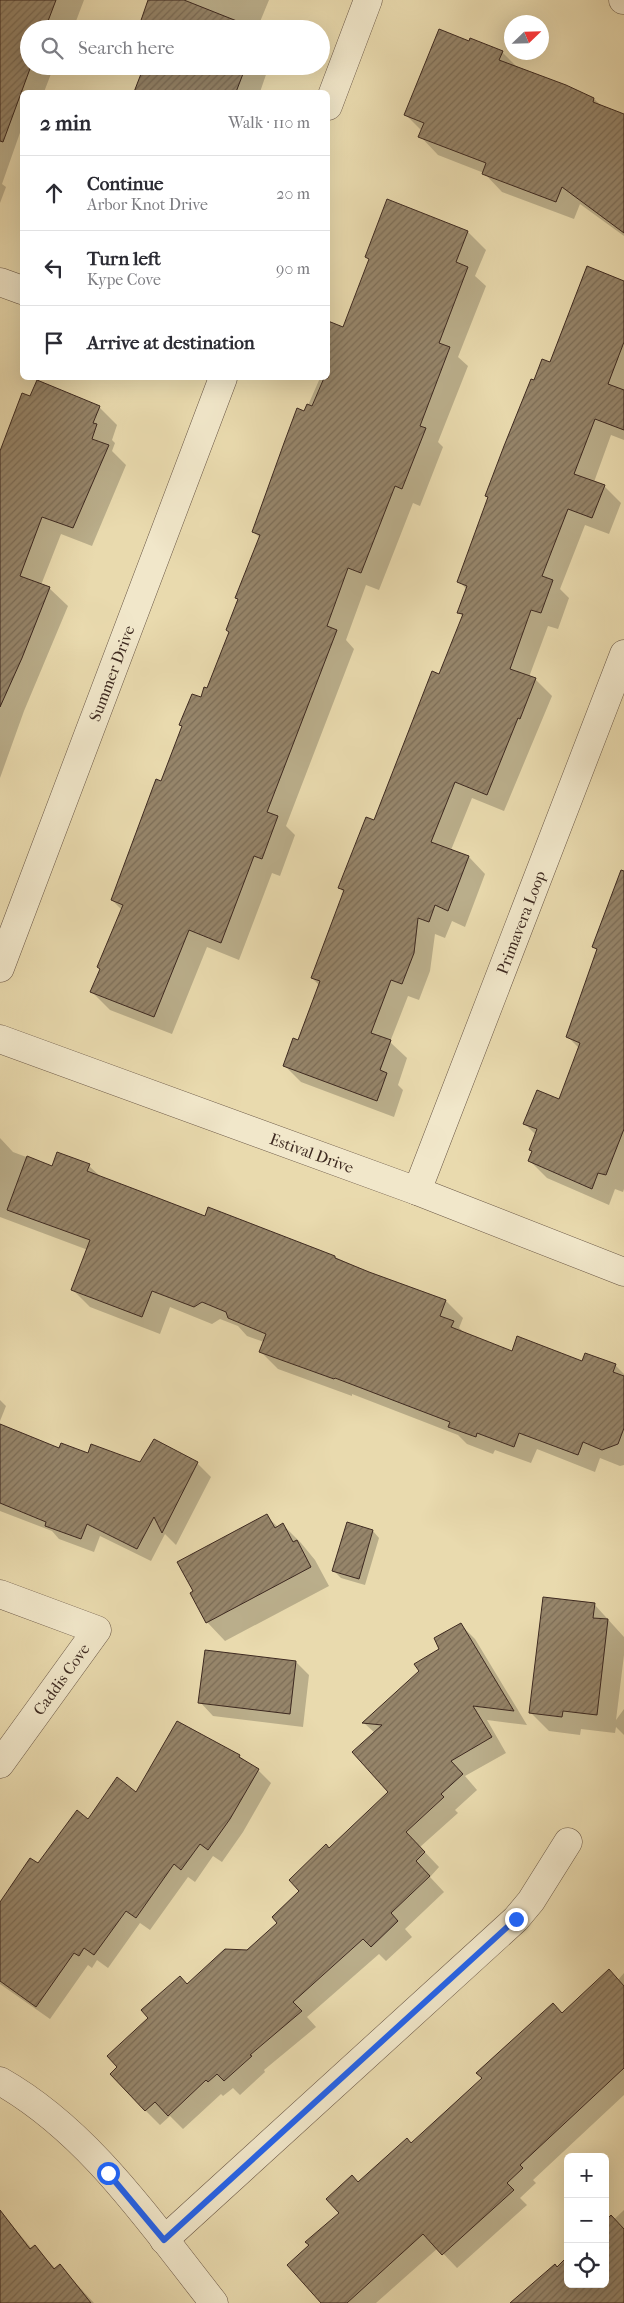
<!DOCTYPE html>
<meta charset="utf-8">
<style>
:root{--surface:#fff;--page:#f7f7f7;--text:#2b2b33;--muted:#7c7c81;--line:#e1e1e2}
body{margin:0;font-family:"IM FELL French Canon",serif;background:var(--page);color:var(--text)}
.controls{position:absolute;right:15px;bottom:15px;display:grid;overflow:hidden;border-radius:8px;box-shadow:0 5px 20px #0002}
.controls button{width:45px;height:45px;display:grid;place-items:center;padding:0;border:0;border-bottom:1px solid var(--line);background:var(--surface);color:var(--text);font:25px sans-serif}
.compass{position:absolute;left:504px;top:15px;width:45px;height:45px;border-radius:50%;background:var(--surface);box-shadow:0 5px 20px #0002;rotate:67deg}
.stop{position:absolute;width:15px;height:15px;margin:-11px;border:4px solid #2563eb;border-radius:50%;background:#fff}
.stop.end{background:#2563eb;border-color:#fff;box-shadow:0 1px 5px #0008}
.list{margin:0;padding:0;list-style:none}
h2{display:flex;justify-content:space-between;align-items:center;height:65px;margin:0;padding:0 20px;font-size:21px}
h2 small{font-size:16px;font-weight:400;color:var(--muted)}
.list li{display:grid;grid-template-columns:32px 1fr auto;gap:15px;align-items:center;box-sizing:border-box;height:75px;padding:0 20px;border-top:1px solid var(--line)}
.list b{display:block;font-size:19px;white-space:nowrap}
.list p{margin:0;font-size:16px;white-space:nowrap;color:var(--muted)}
.list em{font-size:16px;font-style:normal;color:var(--muted)}
.icon{flex:none;width:28px;height:28px;fill:none;stroke:currentColor;stroke-width:2;stroke-linecap:round;stroke-linejoin:round}
.map{position:relative;flex:none;width:624px;height:2303px;overflow:hidden}
.search{position:absolute;background:var(--surface);box-shadow:0 5px 20px #0002;left:20px;top:20px;width:310px;height:55px;display:flex;align-items:center;gap:12px;box-sizing:border-box;padding:0 18px;border-radius:28px;color:var(--muted);font-size:19px}
.panel{position:absolute;background:var(--surface);box-shadow:0 5px 20px #0002;left:20px;top:90px;width:310px;height:290px;border-radius:8px}
.map>svg:first-child{display:block}
</style>
<div class="map">
<svg width="624" height="2303" viewBox="0 0 624 2303">
<defs>
<pattern id="building-hatch" width="6" height="6" patternUnits="userSpaceOnUse" patternTransform="scale(1.25)"><rect width="6" height="6" fill="#96856a"/><path d="M-1 1l2-2M0 6l6-6M5 7l2-2" fill="none" stroke="#7c6d57"/></pattern>
</defs>
<rect width="100%" height="100%" fill="#e9daae"/>
<filter id="stains"><feTurbulence type="fractalNoise" baseFrequency=".004" numOctaves="4"/><feColorMatrix values="0 0 0 0 .2 0 0 0 0 .09 0 0 0 0 .02 0 0 0 .5 -.17"/></filter>
<radialGradient id="worn" r=".72"><stop offset=".6" stop-color="#630" stop-opacity="0"/><stop offset="1" stop-color="#630" stop-opacity=".3"/></radialGradient>
<!-- shadow -->
<path fill="#0003" d="M0 0H84L73 29H29V66H54L44 92H22V127L2 184 6 187 0 203Z
M150 0H269L257 29H139Z
M469 43 502 52 520 70 594 99 624 127V236L580 204 574 219 502 192 484 173 438 155 420 136 422 131 406 115Z
M145 66H269L260 92H135Z
M468 232 486 250 475 276 486 286 458 357 468 366 438 442 443 447 420 506 413 503 379 590 366 585 346 640 354 649 286 826 295 835 280 876 272 873 239 960 207 947 172 1034 110 1010 92 992 122 910 112 900 162 782 183 727 180 724 208 690 230 633 260 538 253 531 320 378H328V333L331 323 344 328 370 260 366 257Z
M624 282V440L611 435 594 482 604 486 621 503 609 534 585 525 560 589 569 598 558 629 548 626 529 677 535 679 552 696 504 811 472 798 451 850 469 857 485 874 465 927 452 921 445 938 435 934 430 971 419 1000 408 996 390 1042 407 1058 398 1085 403 1090 394 1117 301 1082 284 1065 298 1042 319 985 312 978 344 893 340 888 375 822 440 675 463 617 459 612 467 590 459 581 534 382Z
M31 398 99 407 117 425 112 440 115 443 112 451 126 465 92 546 61 534 41 585 49 588 68 606 24 711 0 778V454Z
M624 910V1189L623 1192 615 1189 609 1205 547 1178 530 1161 536 1135 525 1124 559 1100 579 1048 568 1037 597 950 594 947Z
M0 1138 13 1152 53 1167 89 1166 102 1178 205 1218 335 1257 369 1273 446 1301 463 1318 459 1328 465 1333 513 1352 583 1363 615 1365 624 1374V1465L620 1466 600 1458 595 1472 537 1449 531 1463 495 1450 493 1454 467 1444 458 1435 352 1394V1396L278 1369 261 1352 264 1342 247 1336 238 1326 220 1319 212 1324 170 1307 160 1334 90 1307 73 1290 88 1250 0 1217Z
M0 1400 6 1406 0 1421Z
M0 1426 60 1450 141 1463 154 1441 197 1463 211 1477 176 1545 165 1534 151 1561 100 1536 94 1552 59 1539 52 1531 0 1511Z
M266 1516 278 1527 283 1525 301 1543 315 1560 329 1586 225 1641 207 1622 192 1593Z
M348 1524 373 1531 379 1538 365 1585 341 1578 334 1571Z
M594 1604 624 1637V1655L616 1720 624 1709V1735L616 1727 615 1733 581 1729 580 1735 549 1731 531 1713Z
M460 1624 475 1639 527 1725 487 1720 506 1753 465 1776 477 1790 455 1810 458 1813 420 1847 439 1867 430 1877 444 1892 405 1929 412 1937 386 1961 379 1954 307 2017 316 2027 264 2070 265 2072 240 2095 233 2088 223 2096 221 2094 183 2129 170 2116 160 2125 145 2110 188 1985 247 1952 279 1923 329 1849 389 1792 375 1733 364 1723 420 1671Z
M296 1662 309 1675 303 1727 213 1716 200 1702Z
M239 1756 258 1770 271 1783 243 1832 222 1862 213 1856 195 1882 188 1877 150 1930 140 1923 108 1968 97 1960 92 1968 88 1965 50 2019 0 1984V1917L39 1865 88 1820 137 1793Z
M624 1973V2095L533 2180 536 2183 520 2198 527 2205 457 2268 438 2248 376 2303H323L310 2246 340 2213 359 2183 411 2144 562 2014 618 1980Z
M624 2210V2260L605 2228Z
M0 2211 32 2249 34 2247 56 2269 60 2266 94 2303H0Z"/>
<!-- building -->
<path fill="url(#building-hatch)" stroke="#3d2920" d="M0 0H56L45 29H29V66H31L3 142 0 141Z
M148 0H184L257 29H138Z
M439 29 469 41 470 38 503 51 499 60 566 85 594 98 593 102 624 114V233L562 187 556 202 482 174 486 163 418 137 424 123 404 115Z
M144 66H246L236 92H134Z
M387 199 468 231 456 262 468 267 439 343 450 347 420 426 426 428 402 489 395 486 361 573 348 568 327 626 337 630 267 812 278 816 262 859 254 856 221 943 189 930 154 1017 90 992 100 969 97 967 123 905 111 900 156 779 161 781 182 726 179 725 192 694 201 697 204 687 207 688 229 632 226 630 238 599 235 598 260 535 252 532 284 443 297 408 304 411 307 404 312 406 324 378H328V321L343 327 369 259 365 257Z
M587 266 624 281V342L608 384 624 390V430L595 419 574 474 605 485 592 518 568 509 542 576 553 580 541 613 531 610 510 669 536 678 520 719 518 718 487 795 455 782 431 842 469 856 448 911 435 905 429 922 418 918 414 953 402 984 391 980 371 1033 391 1040 380 1070 387 1073 377 1101 283 1066 293 1038 298 1040 320 981 311 978 344 890 338 888 366 817 374 820 432 671 439 674 463 614 457 613 467 586 457 582 488 497 485 496 504 446 531 379 534 380 542 359 550 362Z
M37 380 100 406 93 423 97 424 92 439 109 445 73 528 42 517 20 576 50 587 22 658 0 707V451L22 393 30 396Z
M621 870 624 871V1129L606 1175 598 1173 592 1189 528 1161 532 1151 529 1150 537 1129 523 1124 537 1090 559 1099 580 1043 566 1037 597 949 592 947Z
M57 1152 90 1164 87 1171 158 1198 205 1216 208 1207 335 1256V1258L369 1272 446 1300 440 1316 454 1321 451 1327 512 1351 517 1336 582 1361 585 1353 616 1364 613 1372 624 1376V1428L618 1444 602 1450 583 1442 578 1455 519 1433 514 1447 477 1433 476 1437 448 1427 450 1422 335 1378 334 1379 259 1352 266 1334 228 1318 226 1312 202 1302 194 1307 152 1291 142 1317 71 1290 90 1240 7 1210 27 1156 52 1166Z
M0 1424 59 1448 61 1443 88 1453 91 1444 140 1462 154 1439 198 1462 162 1533 154 1517 137 1549 87 1524 81 1539 45 1526 46 1522 0 1503Z
M267 1514 275 1528 283 1523 293 1542 297 1540 311 1567 206 1623 190 1593 193 1591 177 1562Z
M347 1522 373 1530 359 1579 332 1571Z
M543 1597 595 1603 593 1618 608 1619 597 1715 563 1711 562 1717 529 1713Z
M461 1623 514 1711 473 1706 492 1737 451 1761 463 1774 441 1794 444 1797 406 1832 425 1852 416 1861 430 1876 391 1913 398 1921 371 1947 363 1939 293 2002 302 2011 250 2055 252 2056 224 2081 217 2074 208 2082 206 2080 168 2116 155 2102 145 2111 110 2074 117 2067 107 2056 148 2018 141 2010 180 1976 187 1984 225 1949 247 1950 277 1923 272 1917 299 1891 289 1880 326 1844 329 1848 388 1792 352 1752 382 1725 362 1723 419 1671 414 1664 439 1649 434 1638Z
M205 1650 296 1661 290 1714 198 1703Z
M177 1721 240 1755 239 1757 259 1769 230 1819 208 1850 200 1844 181 1870 174 1864 136 1918 126 1911 94 1955 84 1948 79 1956 74 1953 36 2007 0 1981V1902L30 1858 38 1863 77 1810 88 1819 117 1777 136 1792Z
M609 1969 624 1986V2068L520 2165 523 2168 507 2183 514 2190 442 2255 423 2234 347 2303H321L287 2265 309 2245 305 2242 339 2213 326 2199 352 2175 358 2182 407 2138 411 2143 482 2078 476 2073 553 2003 562 2013Z
M0 2210 30 2249 35 2245 54 2269 60 2264 91 2303H0Z
M611 2215 624 2229V2303H510L555 2264 557 2267 568 2256V2284H605V2221Z"/>
<g fill="none" stroke-linecap="round" stroke-linejoin="round">
<defs>
<g id="minor">
<path d="M623 0H624"/>
<path d="M328 106 368 0"/>
<path d="M0 282 22 290"/>
<path id="s1" d="M0 968 223 378"/>
<path id="s2" d="M0 1039 417 1191 624 1272"/>
<path id="s3" d="M417 1191 624 654"/>
<path d="M0 1594 97 1630 0 1764"/>
<path d="M0 2081C90 2132 151 2224 214 2303"/>
<path d="M164 2240 516 1919 531 1901 568 1842"/>
</g>
</defs>
<!-- minor casing -->
<use href="#minor" stroke="#685544" stroke-width="29"/>
<!-- minor -->
<use href="#minor" stroke="#f1e7ca" stroke-width="28"/>
</g>
<g fill="none" stroke-linecap="round" stroke-linejoin="round">
<!-- route -->
<path stroke="#2563eb" stroke-width="6" d="M108 2173 164 2240 516 1919"/>
</g>
<g text-anchor="middle" stroke-width="4.5" stroke-linejoin="round" paint-order="stroke">
<!-- street labels -->
<g font-size="16" fill="#3d2920" stroke="#f1e7ca">
<text dy="6" stroke="none"><textPath href="#s1" startOffset="315">Summer Drive</textPath></text>
<text dy="6" stroke="none"><textPath href="#s3" startOffset="288">Primavera Loop</textPath></text>
<text dy="6" stroke="none"><textPath href="#s2" startOffset="332">Estival Drive</textPath></text>
<text transform="translate(61 1679) rotate(-54)" y="6">Caddis Cove</text>
</g>
</g>
<rect width="100%" height="100%" filter="url(#stains)"/>
<rect width="100%" height="100%" fill="url(#worn)"/>
</svg>
<div class="controls">
<button>+</button>
<button>−</button>
<button><svg class="icon" aria-label="locate" viewBox="0 0 24 24"><circle cx="12" cy="12" r="6"/><path d="M12 2v4M12 18v4M2 12h4M18 12h4"/></svg></button>
</div>
<svg class="compass" viewBox="-18 -18 36 36"><path d="M0-13l5 13h-10z" fill="#e53935"/><path d="M0 13l5-13h-10z" fill="#7c7c81"/></svg>
<div class="stop" style="left:108px;top:2173px"></div>
<div class="stop end" style="left:516px;top:1919px"></div>
<div class="search"><svg class="icon" aria-label="search" viewBox="0 0 24 24"><circle cx="10" cy="10" r="6"/><path d="M15 15l6 6"/></svg>Search here</div>
<section class="panel">
<h2>2 min<small>Walk · 110 m</small></h2>
<ul class="list">
<li><svg class="icon" aria-label="ahead" viewBox="0 0 24 24"><path d="M12 20V5M6 11l6-6 6 6"/></svg><div><b>Continue</b><p>Arbor Knot Drive</p></div><em>20 m</em></li>
<li><svg class="icon" aria-label="left" viewBox="0 0 24 24"><path d="M17 20v-9H6M10 6l-5 5 5 5"/></svg><div><b>Turn left</b><p>Kype Cove</p></div><em>90 m</em></li>
<li><svg class="icon" aria-label="arrive" viewBox="0 0 24 24"><path d="M6 21V4h12l-3 4 3 4H6"/></svg><div><b>Arrive at destination</b></div></li>
</ul>
</section>
</div>
